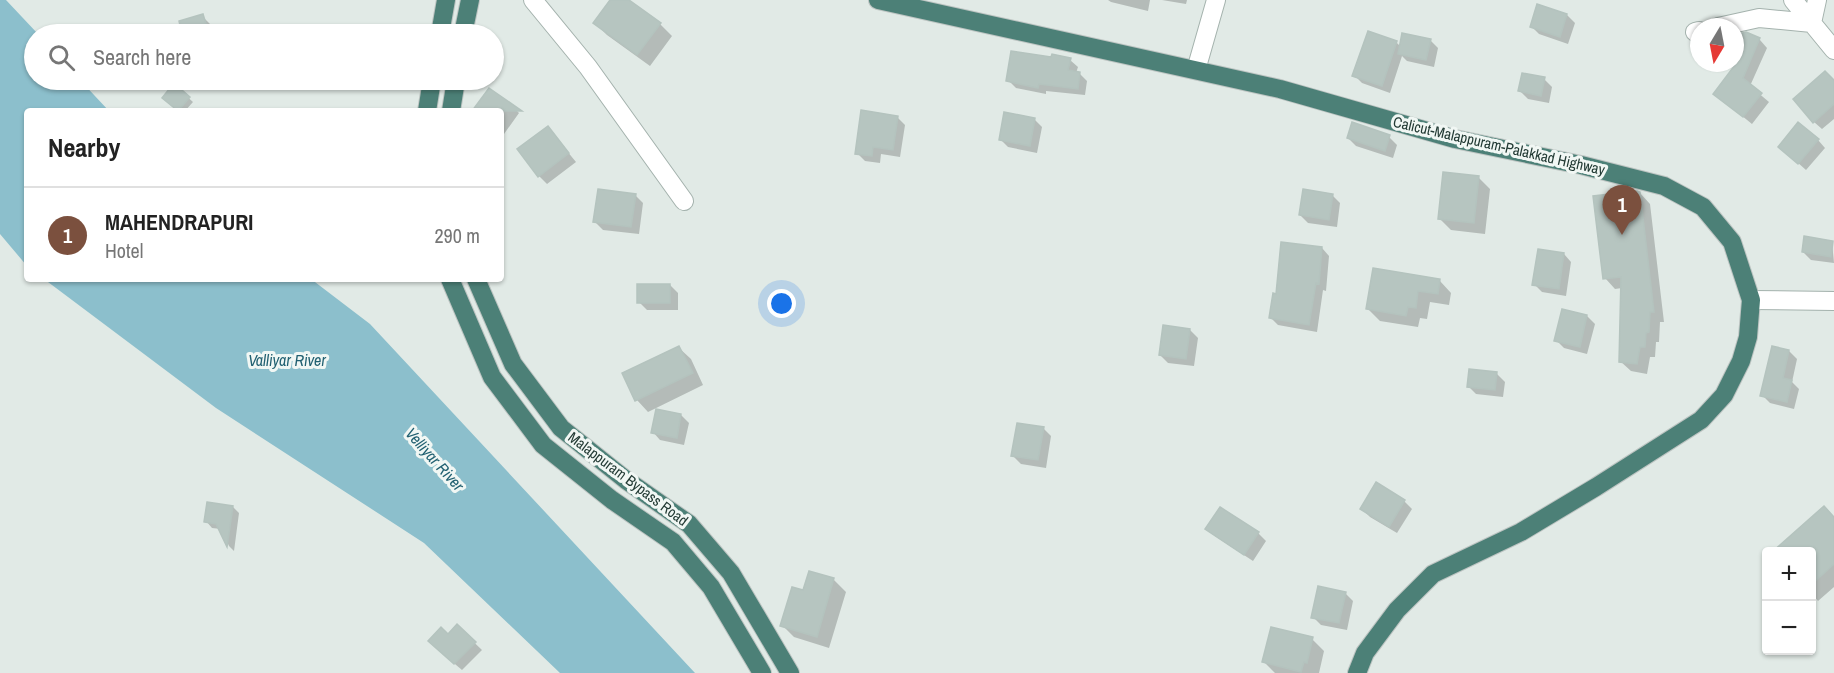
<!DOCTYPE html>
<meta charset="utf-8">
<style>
:root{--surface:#fff;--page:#f2f2f2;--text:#222;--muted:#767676;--line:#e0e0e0;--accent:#7b503e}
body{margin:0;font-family:"Archivo Narrow",sans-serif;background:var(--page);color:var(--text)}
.controls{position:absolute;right:18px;bottom:18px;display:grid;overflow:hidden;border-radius:6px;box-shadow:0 2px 4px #0004}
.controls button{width:54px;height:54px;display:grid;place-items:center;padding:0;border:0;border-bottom:2px solid var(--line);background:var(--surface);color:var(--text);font:30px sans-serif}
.compass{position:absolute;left:1690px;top:18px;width:54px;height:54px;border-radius:50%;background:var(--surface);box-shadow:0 2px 4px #0004;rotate:190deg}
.you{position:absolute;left:782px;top:304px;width:21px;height:21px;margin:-15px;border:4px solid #fff;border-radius:50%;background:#1a73e8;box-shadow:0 0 0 9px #1a73e833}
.badge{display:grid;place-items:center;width:39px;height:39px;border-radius:50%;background:var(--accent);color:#fff;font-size:20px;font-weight:700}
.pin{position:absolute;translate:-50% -50px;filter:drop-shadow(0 2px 3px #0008)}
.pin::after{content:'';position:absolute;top:32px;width:21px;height:18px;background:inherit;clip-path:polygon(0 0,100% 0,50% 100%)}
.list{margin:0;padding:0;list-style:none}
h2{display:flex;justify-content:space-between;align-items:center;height:78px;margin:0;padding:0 24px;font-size:26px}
h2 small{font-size:20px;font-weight:400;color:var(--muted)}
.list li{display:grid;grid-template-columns:39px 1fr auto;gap:18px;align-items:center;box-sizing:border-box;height:96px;padding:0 24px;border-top:2px solid var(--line)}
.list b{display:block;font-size:22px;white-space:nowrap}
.list p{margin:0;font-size:20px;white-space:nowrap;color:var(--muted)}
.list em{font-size:20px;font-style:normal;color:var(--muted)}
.icon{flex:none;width:33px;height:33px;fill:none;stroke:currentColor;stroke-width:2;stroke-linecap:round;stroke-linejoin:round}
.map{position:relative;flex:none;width:1834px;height:673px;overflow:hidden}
.search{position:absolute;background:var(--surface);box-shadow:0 2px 4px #0004;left:24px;top:24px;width:480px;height:66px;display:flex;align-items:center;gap:15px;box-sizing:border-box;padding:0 21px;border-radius:33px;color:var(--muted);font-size:22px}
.panel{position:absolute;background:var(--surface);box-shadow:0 2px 4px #0004;left:24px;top:108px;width:480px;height:174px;border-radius:6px}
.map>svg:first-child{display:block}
</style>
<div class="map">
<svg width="1834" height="673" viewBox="0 0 1834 673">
<rect width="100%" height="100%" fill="#e1eae6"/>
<!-- water -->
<path fill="#8cbfcc" d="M0 0H6L38 34H34V80H80L109 111H27V266L0 234Z
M44 279H311L370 324 695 673H560L424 543 216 408Z"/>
<!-- shadow -->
<path fill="#0003" d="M612 0H626L660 24 672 36 650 66 607 35 595 23Z
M1108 0H1150L1148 11 1111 2Z
M1162 0H1187L1186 4Z
M1538 6 1567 15 1575 23 1568 44 1539 34 1531 26Z
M202 16 210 24 214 34H172L183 31Z
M1746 34 1760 40 1767 48 1750 86 1769 102 1752 124 1715 94 1738 63 1735 61V40Z
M1430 40 1438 48 1434 67 1407 61 1402 56 1390 93 1362 83 1354 75 1396 42 1401 47Z
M1070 60 1078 67 1076 73 1080 74 1087 81 1085 95 1046 91V94L1016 88 1008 80Z
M1544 79 1552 87 1549 103 1528 99 1520 91Z
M382 80H405L403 88 387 85Z
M1834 81V119L1822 129 1814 122Z
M174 85 193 102 185 111H179L167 101Z
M512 106 519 113 504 134 501 132V111H475Z
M897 117 905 125 900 157 881 154 880 163 865 161 857 153Z
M1034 119 1042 127 1037 153 1008 147 1000 139Z
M548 128 576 162 547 184 539 176Z
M1389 137 1397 145 1393 158 1356 146 1348 138Z
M1818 140 1825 148 1806 170 1788 154Z
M1478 177 1490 189 1485 234 1451 230 1439 218Z
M1640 193 1650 204 1664 322H1660L1659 342H1656L1655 357H1650L1647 374 1631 371 1620 361 1622 288 1615 289 1605 278Z
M635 195 643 203 639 234 603 230 595 222Z
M1332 195 1340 203 1337 227 1308 223 1300 215Z
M1832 242 1834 263 1811 260 1803 252Z
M1322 248 1329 256 1326 291 1323 290 1317 332 1278 325 1271 318 1277 295Z
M1564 254 1571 262 1566 296 1542 292 1534 284Z
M1440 281 1451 293 1449 305 1430 302 1427 319 1420 318 1418 327 1380 321 1368 309Z
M670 285 678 293V310H647L639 302Z
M1587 316 1595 324 1587 354 1564 348 1556 340Z
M1190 330 1198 338 1194 366 1168 363 1160 355Z
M679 348 691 359 703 385 648 412 637 400Z
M1789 351 1797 359 1792 382 1799 389 1794 409 1770 403 1762 395Z
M1470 370 1497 374 1505 382 1503 397 1476 394 1468 386Z
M681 415 689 423 684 445 660 440 653 432Z
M1043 428 1051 436 1046 468 1021 464 1013 456Z
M1404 501 1412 509 1397 533 1370 517 1362 509Z
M233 507 239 513 234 551 229 546 221 529 212 528 206 521Z
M1220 509 1258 533 1266 541 1253 561 1215 536 1207 529Z
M1834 518V587L1818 601 1812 594V552Z
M810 573 834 580 846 592 829 648 794 637 782 625 804 592Z
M1345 593 1353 601 1347 630 1321 625 1313 617Z
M457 626 482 650 462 670 436 648Z
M1312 639 1324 651 1319 673H1275L1264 662Z"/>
<!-- building -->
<path fill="#b6c5c0" stroke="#b4c3be" stroke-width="1.5" d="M610 0H629L661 23 637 55 593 23Z
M1537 4 1567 14 1560 37 1530 27Z
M203 14 209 34H182L179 21Z
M1368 31 1397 41 1382 86 1352 76Z
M1746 32 1760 38 1743 78 1762 93 1743 117 1713 94 1735 65V35Z
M1402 33 1431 39 1426 60 1398 54Z
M1011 51 1051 57 1052 54 1071 58 1068 70 1080 72 1078 89 1039 84 1038 88 1006 81Z
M1825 71 1834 80V104L1813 123 1793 99Z
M1522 73 1545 77 1541 96 1518 91Z
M174 83 190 97 178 111 162 98Z
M489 88 522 111H472Z
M861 110 898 116 893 150 873 147 872 156 855 154Z
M1004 112 1035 118 1030 146 999 140Z
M1352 122 1390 135 1385 151 1347 138Z
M1798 122 1819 139 1798 164 1778 147Z
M548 126 569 153 538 177 517 149Z
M1443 172 1479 176 1474 223 1438 219Z
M598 189 636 194 631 227 593 222Z
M1303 189 1333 194 1329 220 1299 215Z
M1637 191 1640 192 1654 312H1650L1649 332 1646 333 1645 347H1640L1637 364 1619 362 1621 277 1603 279 1593 196Z
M1804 236 1833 241 1831 257 1802 252Z
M1281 242 1322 247 1319 284 1316 283 1309 325 1269 318 1273 293 1276 294Z
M1538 249 1564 253 1559 289 1532 285Z
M1373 268 1440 279 1438 294 1418 291 1416 308 1408 307 1406 316 1366 309Z
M637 284H670V303H637Z
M1562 309 1587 315 1580 347 1554 341Z
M1163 325 1190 329 1186 359 1159 355Z
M679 346 693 373 635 401 622 373Z
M1772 346 1789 350 1783 378 1792 380 1787 402 1760 396Z
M1469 369 1497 372 1495 390 1467 387Z
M656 409 681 414 677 438 651 433Z
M1017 423 1044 427 1038 460 1011 456Z
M1376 482 1405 500 1389 527 1360 509Z
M207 502 233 506 227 547 216 524 204 522Z
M1824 506 1834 517V564L1812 584V552H1772Z
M1220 507 1259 532 1244 555 1205 529Z
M809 571 834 578 817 637 780 626 792 587 803 590Z
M1318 586 1346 592 1339 623 1311 618Z
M457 624 476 642 454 664 428 641 441 627 448 634Z
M1271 627 1313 637 1307 663 1304 662 1301 672 1262 662Z"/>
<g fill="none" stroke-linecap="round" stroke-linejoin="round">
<defs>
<path id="minor" d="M533 0 588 67 684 201
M1793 0 1834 50
M1718 27 1759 18 1812 23 1817 0
M1695 32 1699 31
M1196 70 1216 0
M1751 300 1834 301"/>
<path id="trunk" d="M878 0 1280 89 1455 139 1581 165 1664 186 1703 207 1732 242 1751 300 1750 312 1748 337 1741 361 1724 395 1701 420 1596 487 1521 532 1433 574 1397 610 1365 653 1357 673
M440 34 446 0
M463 34 470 0
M427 111 432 80
M451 111 456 80
M450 279 492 377 543 445 612 500 673 542 711 587 762 673
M476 279 513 364 561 428 626 480 689 524 731 573 790 673"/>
</defs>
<!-- minor casing -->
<use href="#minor" stroke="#a4b2ad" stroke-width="20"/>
<!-- trunk casing -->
<use href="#trunk" stroke="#bdc4c2" stroke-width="20"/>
<!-- minor -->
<use href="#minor" stroke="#fff" stroke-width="18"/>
<!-- trunk -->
<use href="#trunk" stroke="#4c8077" stroke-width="18"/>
</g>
<g text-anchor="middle" stroke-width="6" stroke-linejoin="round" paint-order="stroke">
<!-- street labels -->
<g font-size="15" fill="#223a34" stroke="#f1f7f4">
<text transform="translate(1499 146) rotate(13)" y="5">Calicut-Malappuram-Palakkad Highway</text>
<text transform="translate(628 479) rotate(37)" y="5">Malappuram Bypass Road</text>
</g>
<!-- water labels -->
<g font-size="16" font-style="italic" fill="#216071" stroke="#f1f7f4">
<text x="287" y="366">Valliyar River</text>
<text transform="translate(435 459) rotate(48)" y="6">Velliyar River</text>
</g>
</g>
</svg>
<div class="controls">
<button>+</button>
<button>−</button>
</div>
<svg class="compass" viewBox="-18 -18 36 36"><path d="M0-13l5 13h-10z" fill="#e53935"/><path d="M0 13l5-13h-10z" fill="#767676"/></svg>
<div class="you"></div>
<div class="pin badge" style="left:1622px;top:235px">1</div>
<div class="search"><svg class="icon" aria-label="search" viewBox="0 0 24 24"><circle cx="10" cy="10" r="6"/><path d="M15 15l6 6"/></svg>Search here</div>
<section class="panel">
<h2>Nearby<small></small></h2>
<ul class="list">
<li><span class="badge">1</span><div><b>MAHENDRAPURI</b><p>Hotel</p></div><em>290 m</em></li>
</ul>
</section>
</div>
